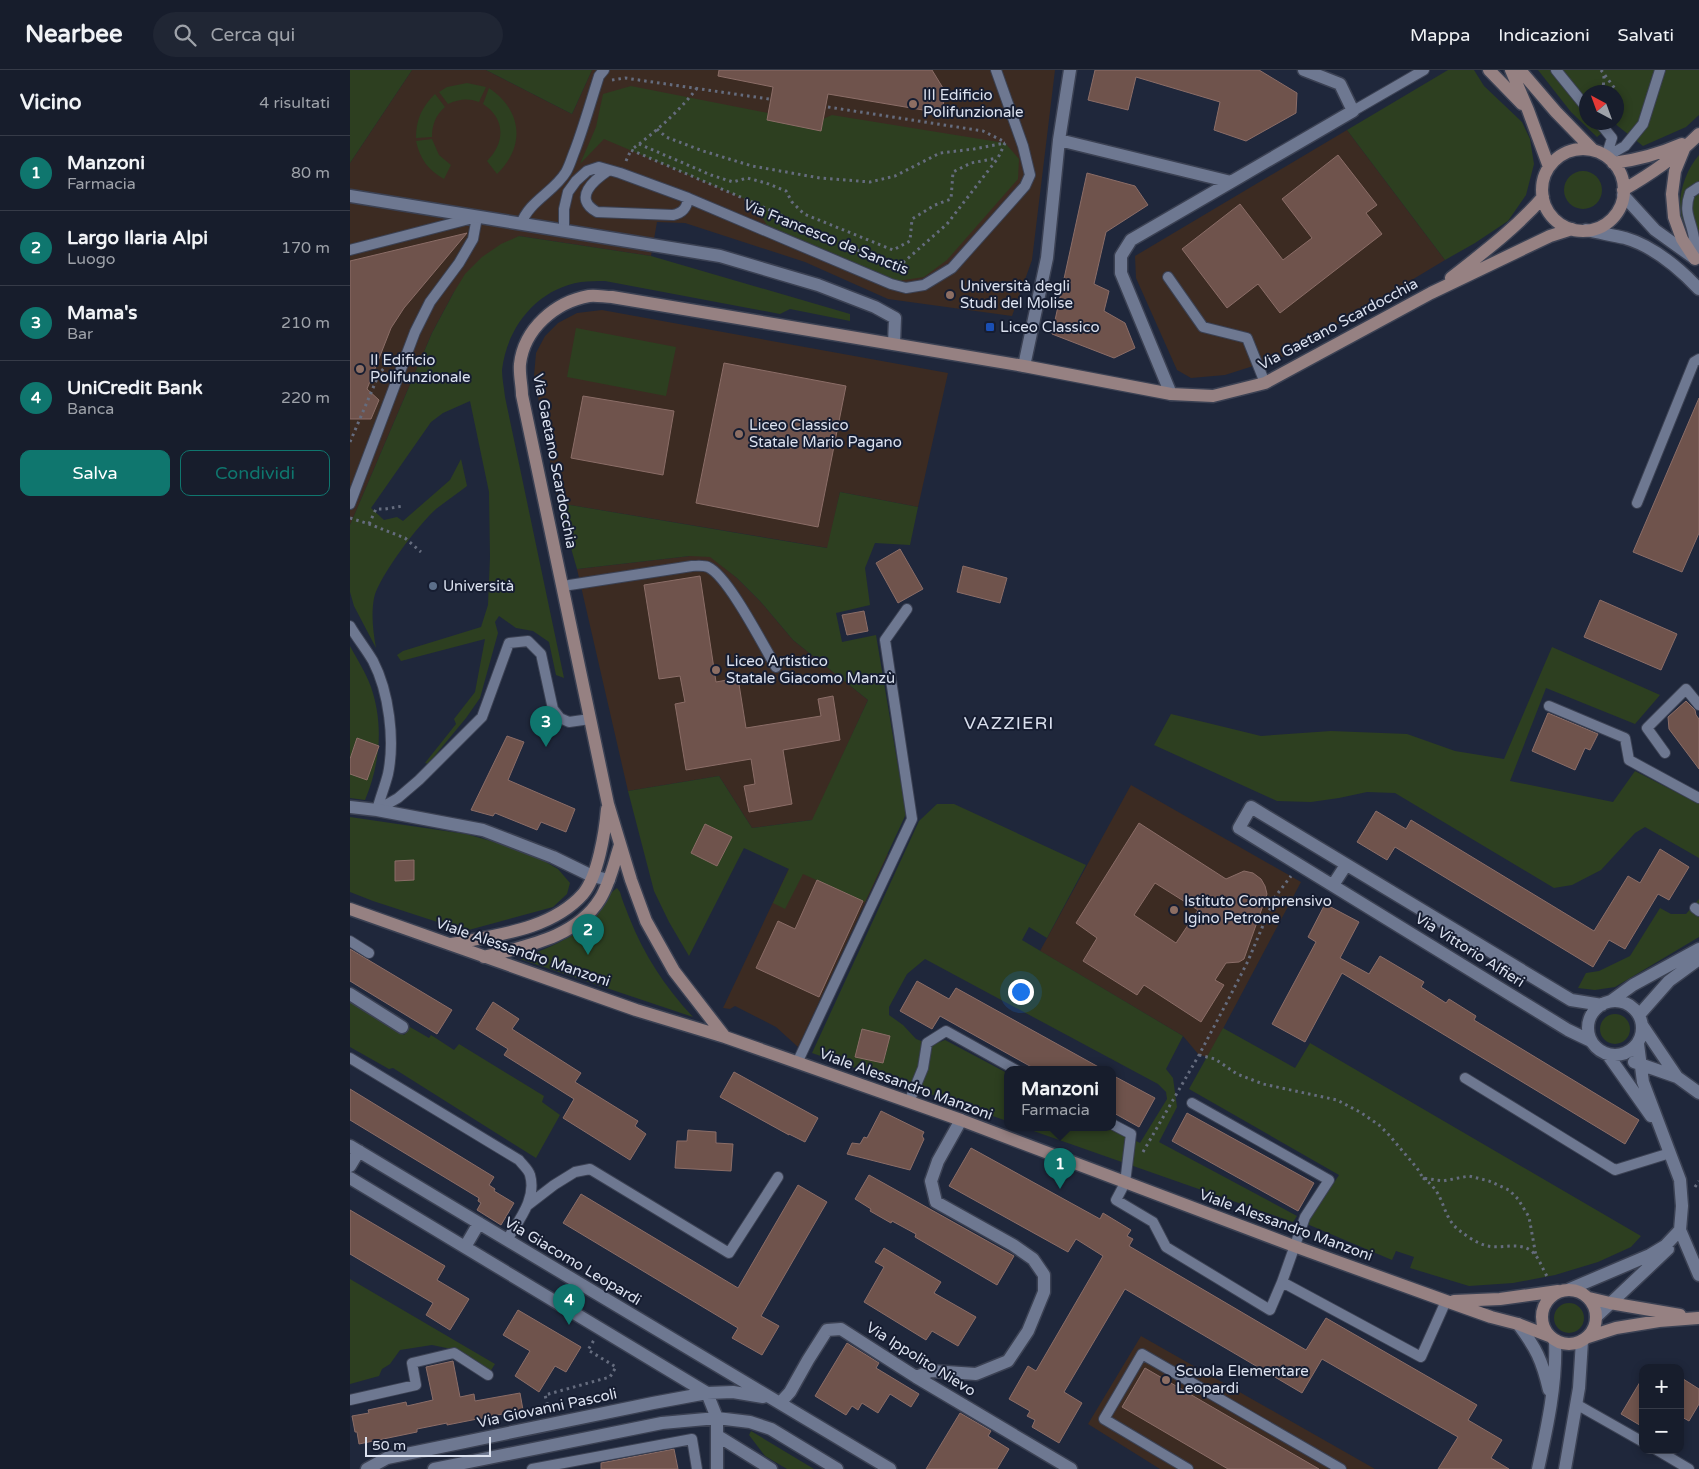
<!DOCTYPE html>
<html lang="it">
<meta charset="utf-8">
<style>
:root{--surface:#171d2c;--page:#202634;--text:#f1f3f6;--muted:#9ea2a9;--line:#363b48;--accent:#0f766e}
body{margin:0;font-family:"Varela Round",sans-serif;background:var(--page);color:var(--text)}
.controls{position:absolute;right:15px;bottom:15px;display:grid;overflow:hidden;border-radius:10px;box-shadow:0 2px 8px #0003}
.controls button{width:45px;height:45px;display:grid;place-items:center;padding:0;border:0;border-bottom:1px solid var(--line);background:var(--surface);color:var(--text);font:25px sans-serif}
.compass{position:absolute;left:1229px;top:15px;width:45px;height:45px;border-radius:50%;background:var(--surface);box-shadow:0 2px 8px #0003;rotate:319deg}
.scale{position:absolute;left:15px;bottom:12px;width:126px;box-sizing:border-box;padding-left:5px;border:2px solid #dbe1ef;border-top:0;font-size:14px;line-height:18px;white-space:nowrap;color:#dbe1ef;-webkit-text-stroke:4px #161d31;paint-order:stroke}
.you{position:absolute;left:670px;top:921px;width:18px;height:18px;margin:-12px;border:4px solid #fff;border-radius:50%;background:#1a73e8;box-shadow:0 0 0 8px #1a73e833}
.badge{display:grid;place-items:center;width:32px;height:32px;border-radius:50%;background:var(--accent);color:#fff;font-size:16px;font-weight:700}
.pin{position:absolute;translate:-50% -41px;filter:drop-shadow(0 1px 2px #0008)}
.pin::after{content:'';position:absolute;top:26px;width:18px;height:15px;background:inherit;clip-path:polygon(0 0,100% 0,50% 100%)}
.popup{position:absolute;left:654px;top:996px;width:112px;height:65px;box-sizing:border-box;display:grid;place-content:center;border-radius:10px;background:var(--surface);filter:drop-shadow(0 1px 4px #0005);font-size:16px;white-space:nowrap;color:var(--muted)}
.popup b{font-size:19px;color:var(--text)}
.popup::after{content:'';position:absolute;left:50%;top:100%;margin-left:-10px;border:10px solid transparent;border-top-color:var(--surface)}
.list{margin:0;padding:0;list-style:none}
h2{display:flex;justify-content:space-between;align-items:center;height:65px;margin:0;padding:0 20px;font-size:21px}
h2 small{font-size:16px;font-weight:400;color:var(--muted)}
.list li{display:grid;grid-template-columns:32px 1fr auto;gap:15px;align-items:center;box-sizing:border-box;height:75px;padding:0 20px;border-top:1px solid var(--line)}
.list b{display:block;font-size:19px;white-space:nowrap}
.list p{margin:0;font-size:16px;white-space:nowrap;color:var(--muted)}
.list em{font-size:16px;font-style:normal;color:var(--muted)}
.actions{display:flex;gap:10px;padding:15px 20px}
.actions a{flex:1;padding:11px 0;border:1px solid var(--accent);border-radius:10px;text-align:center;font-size:18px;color:var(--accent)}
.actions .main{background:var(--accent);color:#fff}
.icon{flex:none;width:28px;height:28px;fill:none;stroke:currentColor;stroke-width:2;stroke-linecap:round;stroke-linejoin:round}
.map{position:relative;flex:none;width:1349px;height:1399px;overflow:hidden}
header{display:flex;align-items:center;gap:30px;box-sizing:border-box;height:70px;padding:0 25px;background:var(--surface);border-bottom:1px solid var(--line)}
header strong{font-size:24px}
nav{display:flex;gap:28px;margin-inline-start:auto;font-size:18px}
.search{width:350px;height:45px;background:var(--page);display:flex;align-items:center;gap:12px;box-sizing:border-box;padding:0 18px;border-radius:28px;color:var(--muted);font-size:19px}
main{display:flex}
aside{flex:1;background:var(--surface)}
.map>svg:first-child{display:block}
</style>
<header>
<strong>Nearbee</strong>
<div class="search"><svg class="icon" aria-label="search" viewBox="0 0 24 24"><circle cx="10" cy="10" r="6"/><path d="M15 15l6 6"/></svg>Cerca qui</div>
<nav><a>Mappa</a><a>Indicazioni</a><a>Salvati</a></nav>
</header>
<main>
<aside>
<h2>Vicino<small>4 risultati</small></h2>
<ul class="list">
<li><span class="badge">1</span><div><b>Manzoni</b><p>Farmacia</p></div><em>80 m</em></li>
<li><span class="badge">2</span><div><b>Largo Ilaria Alpi</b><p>Luogo</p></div><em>170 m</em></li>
<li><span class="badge">3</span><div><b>Mama's</b><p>Bar</p></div><em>210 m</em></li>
<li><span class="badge">4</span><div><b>UniCredit Bank</b><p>Banca</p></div><em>220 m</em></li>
</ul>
<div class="actions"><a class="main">Salva</a><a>Condividi</a></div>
</aside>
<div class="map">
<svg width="1349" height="1399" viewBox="0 0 1349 1399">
<rect width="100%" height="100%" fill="#1f273b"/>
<!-- education -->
<path fill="#3c2b22" d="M62 0H136L222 44 242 0H705L682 190 662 246 538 229 455 192 335 153 307 152 301 186 169 166 104 222 82 263 0 455V93Z
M997 60 1095 190 935 286 875 305 841 308 827 300 786 208 785 186Z
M252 240 598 303 568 437 490 422 478 478 208 433 184 306 186 283 195 266 208 253 227 243Z
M340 486H360L387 508 410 531 443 570 518 630 463 750 538 784 448 977 426 957 385 936 380 939 373 938 462 750 402 758 369 706 278 721 227 499Z
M781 715 951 812 858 987 849 985 833 966 690 881Z
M791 1266 1025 1399H810L738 1354Z"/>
<!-- green -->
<path fill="#2d3f20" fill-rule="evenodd" d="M0 0H62L0 93Z
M136 0H242L222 44Z
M1098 0H1124L1134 16 1172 52 1180 69 1184 94 1176 125 1158 151 1125 173 1095 190 997 60Z
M1188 0H1349V45L1336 57 1293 76 1264 53 1247 67 1221 42ZM1236 22H1266V52H1236Z
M117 13 136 17 129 32C118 28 109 29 98 34L89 22 97 17Z
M281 16 418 43 417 50 473 49 482 45 655 73 669 89 668 109 597 190 574 207 548 211 417 155 402 132 254 69 230 94 246 57 253 24Z
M139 18C172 40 176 76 147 104L137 91C156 72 155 48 133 34Z
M85 24 95 37C86 45 82 54 82 67L66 68C66 49 72 37 85 24Z
M82 69 89 85 101 95 94 109C78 100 70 89 66 71Z
M1349 85V175C1344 169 1337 163 1334 156 1324 134 1334 102 1349 85Z
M1214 120a19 19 0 1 1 38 0a19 19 0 1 1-38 0Z
M169 166 301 186 500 244V251L440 239 430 244 255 211C247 211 239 211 231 212 187 219 157 257 152 300 152 308 154 318 155 327L214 608 206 605 199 572 183 561 166 558 149 546 145 552 148 563 130 628 116 648 78 694 75 693 106 654 104 649 125 622 135 569 51 591 47 585 53 581 131 557 138 535 140 487 139 422 120 331 93 343 81 352 21 438 34 450 47 447 53 451 100 410 111 389 117 416C107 424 96 431 86 439 69 454 29 506 24 528 21 545 23 561 26 578L4 536 0 522V455L82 263 104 222 115 204 132 187 151 174Z
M226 258 326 277 316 326 217 307Z
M490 422 568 437 560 475 525 473 515 498 520 535 486 543 492 572 526 565 556 744 515 832 453 804 435 839 423 833 439 799 394 778 339 886 319 852 304 821 278 721 369 706 402 758 462 750 518 630 443 570 410 531 387 508 360 487 340 486 227 499 208 433 477 478Z
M0 576C7 589 16 603 21 617 34 655 30 694 15 730L0 728Z
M1202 577 1310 625 1285 654 1196 618 1160 711 1263 732 1285 701 1349 734V788L1295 757 1285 763 1251 800 1222 815 1204 818 1045 723 1017 722 989 728 961 732 927 731 804 675 821 644 911 666 981 661 1057 664 1105 681 1154 689Z
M587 734H604L736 795 697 868 679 857 672 870 833 966 816 999 823 1008 827 1037 809 1072 947 1146 943 1152 675 1058H761L790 1073 817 1029 816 1022 808 1014 575 889 557 904 539 937V945L553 955 566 969 582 975 595 970 657 1003V1051L462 983 569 751Z
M0 747 116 764 148 773 189 788 208 799 220 813 217 824 203 837 115 861 23 831 0 822Z
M267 818 270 822C272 830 276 839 279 847 294 885 315 917 343 947L170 889C195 879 223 869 243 849 252 840 257 824 267 818Z
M1349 829V867L1265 917 1245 920 1228 918 1236 903 1249 901 1280 886 1310 838 1321 844H1336Z
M0 932 54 965 60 957 79 968 81 965 104 980 109 974 194 1026 192 1032 210 1045 186 1088 43 998 39 999 0 977Z
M1250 959a15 15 0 1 1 30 0a15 15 0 1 1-30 0Z
M873 958 945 998 960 973 1291 1166 1281 1177 1248 1192 1205 1205 1163 1213 1119 1216 1060 1198 1064 1187 1046 1181 1042 1190 957 1154 989 1105 839 1019Z
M0 1209 145 1294 140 1302 106 1280 82 1275 50 1280 40 1294 32 1299 29 1306 0 1314Z
M1204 1248a15 15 0 1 1 30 0a15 15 0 1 1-30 0Z
M401 1361 464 1399H437L415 1386 399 1365Z"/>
<!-- building -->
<path fill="#6f534c" stroke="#8b6d67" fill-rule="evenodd" d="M369 0H582L596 23 591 43 478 24 471 61 417 50 423 17 368 6Z
M745 0H909L947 23 946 43 896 71 864 60 870 32 786 7 778 40 738 30Z
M988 85 1027 135 1016 143 1032 164 930 243 908 214 877 238 832 179 890 134 933 190 962 168 932 129Z
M737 103 785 116 798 135 756 162 744 214 759 221 754 241 775 253 785 278 764 288 702 264Z
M117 163 54 238 41 258 17 319 29 330 21 349H0V191Z
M374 293 496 316 468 457 346 433Z
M233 326 324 341 313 405 221 388Z
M1349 328V463L1332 502 1283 482Z
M550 479 573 519 548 533 526 493Z
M613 496 657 508 650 533 607 522Z
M350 506 366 612 388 608 396 658 471 646 468 629 483 626 490 670 433 680 442 734 399 742 394 716 405 714 401 689 336 700 325 634 335 632 330 606 309 609 294 515Z
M1250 530 1327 564 1311 600 1234 567Z
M514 541 518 561 497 565 492 545Z
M1336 631 1345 640 1346 645 1349 649V699L1319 659 1318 647Z
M1198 643 1248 664 1240 680 1235 678 1225 700 1182 681Z
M157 666 174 672 158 710 225 739 216 762 191 752 187 760 145 743 143 746 121 740Z
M7 668 29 676 17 710 0 704V689Z
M1026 741 1056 759 1061 750 1244 861 1278 806 1290 813 1310 779 1339 797 1319 830 1308 824 1275 879 1259 870 1243 897 1045 777 1037 790 1007 772Z
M789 753 876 809 894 801 903 803 911 809 915 816 917 824 894 889 889 892 876 893 865 910 874 915 851 952 794 915 787 925 733 891 747 868 726 853ZM805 813 848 840 826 873 784 845Z
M355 754 382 767 367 796 341 783Z
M64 790V810L45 811V791Z
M467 810 513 831 469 927 406 898 428 851 445 859Z
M975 834 1009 852 990 888 1019 904 1030 886 1074 912 1071 917 1096 933 1099 929 1126 946 1124 950 1289 1050 1275 1074 992 903 955 972 922 954 966 872 958 867Z
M0 879 102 940 87 964 0 911Z
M567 911 599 929 606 918 754 1000H687L590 946 582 959 550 941Z
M143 932 169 949 162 959 231 1003 225 1012 288 1051 285 1056 296 1064 280 1090 213 1048 224 1029 154 985 158 979 126 959Z
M512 959 540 966 533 993 505 987Z
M384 1002 468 1048 455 1072 439 1064V1065L370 1027Z
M762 1005 805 1028 789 1057 762 1042Z
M0 1019 144 1107 139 1115 145 1119 144 1121 164 1133 151 1155 127 1140 131 1133 128 1131 129 1128 0 1050Z
M531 1041 574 1062 572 1066 574 1069 560 1100 497 1084 502 1073 510 1074 514 1067 517 1068Z
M837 1043 964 1113 948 1141 822 1071Z
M338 1060 366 1062V1073L383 1074 381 1101 325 1098 327 1071H337Z
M621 1078 750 1149 753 1143 781 1160 777 1166 783 1169 779 1176 956 1280 976 1248 1127 1335 1118 1350 1152 1370 1141 1388 1159 1399H1088L1108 1367 972 1289 952 1323 775 1219 714 1322 732 1333 709 1373 682 1357 685 1350 677 1346 680 1341 659 1329 678 1296 686 1301 753 1186 726 1169 718 1182 599 1116Z
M519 1105 664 1186 647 1215 565 1167 566 1164 542 1151 541 1153 520 1141 521 1139 505 1129Z
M448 1115 477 1132 411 1246 429 1256 412 1285 382 1268 388 1258 213 1153 231 1124 388 1218Z
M0 1140 95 1196 87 1210 119 1229 100 1260 76 1245 83 1233 0 1184Z
M534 1178 591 1212 584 1223 626 1247 608 1276 582 1261 576 1270 514 1232 534 1197 525 1192Z
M168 1240 231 1277 216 1302 205 1296 189 1322 165 1306 180 1281 153 1265Z
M497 1273 529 1293 526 1298 569 1324 561 1337 540 1324 528 1343 512 1333 508 1340 502 1336 496 1345 465 1326Z
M103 1291 110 1327 124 1324 125 1331 170 1323 173 1340 97 1355V1353L67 1359V1362L9 1374 7 1362H5L2 1346 19 1343 18 1340 56 1332 57 1336 83 1330 76 1297Z
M795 1298 969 1399H878L772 1337Z
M1293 1307V1357L1271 1344Z
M1330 1307 1349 1319V1334L1339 1351 1330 1346Z
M610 1343 641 1361 638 1366 659 1379 647 1399H576Z
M324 1379 328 1399H251V1393Z"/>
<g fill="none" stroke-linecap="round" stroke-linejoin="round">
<defs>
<path id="lane" d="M1206 0 1236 37
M1003 41 1074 0
M1249 52 1262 68 1256 87
M1256 87 1275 76 1293 54 1310 0
M259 100C244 110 222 128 247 142L323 145C333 143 337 138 338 128
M171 154C179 131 204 122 216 102 220 95 222 87 225 80 234 56 241 31 249 6L254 0
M214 160V139L218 122 226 111 237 101 249 97 270 103 338 128 541 214 556 218 574 215 602 198 675 116 680 105 673 76 646 0
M0 180 127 147 123 169 109 193 80 232 65 262 0 434
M1345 189C1345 182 1345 175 1344 168 1341 149 1333 143 1340 123L1349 117
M818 207 853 257 897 268 915 313
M1287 433 1344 292 1349 289
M213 516 342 496C347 496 353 495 358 497 378 506 413 575 426 597
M0 556C7 568 16 579 23 591 39 622 45 670 38 704 35 716 30 728 27 740
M1199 636 1275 668 1279 690 1349 728
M1315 683 1297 658 1336 619 1349 635
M27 740 48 728 69 710 132 647 159 573 178 571 191 584 203 639 210 648 219 652 240 649
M1345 838 1349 841
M0 871 19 883
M0 988 169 1090C172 1094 179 1100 180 1105 187 1129 168 1151 157 1170
M447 993 562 749 535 570 557 539
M1115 1008 1265 1100 1320 1083
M559 1032 573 998 577 973 596 961 666 1000
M842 1033 979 1110 955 1147 932 1212
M762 1054 781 1064 775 1113 766 1130 803 1152 816 1177 920 1240 932 1212 1071 1287 1096 1231
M178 1135 204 1115 225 1102 240 1099 379 1183 428 1107
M0 1330 66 1315 62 1293 104 1283 138 1305
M1226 1334 1293 1372
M1307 1380 1339 1399
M182 1399 342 1369 347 1399
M838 1399 754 1349 792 1284 991 1399"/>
<path id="street" d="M709 70 881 112 1003 41 990 14 954 0
M1273 125 1305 160 1344 188
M0 126 370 186 468 215 525 237 545 248 544 274
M1236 160C1249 163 1262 165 1275 168 1303 176 1329 198 1349 219
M674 296 697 188 709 70 720 0
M821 324 771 203V186L781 170 881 112
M0 737 27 740 133 760 203 787 242 806 259 810
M983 815 996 795
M0 924 52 957
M1238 958a27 27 0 1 1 54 0a27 27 0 1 1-54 0Z
M1261 931 1283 915 1349 879
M1289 945 1319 911 1349 889
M1292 955 1327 1007
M1241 971 1218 960 889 758 901 737 1221 930 1252 935
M1288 974 1293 1012 1330 1110 1332 1136 1330 1160 1349 1205
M1258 985 1301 1046
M1284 992 1327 1007 1349 1023
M0 1076 540 1399
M0 1096 9 1081
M0 1108 357 1323 367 1348V1399
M115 1177 129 1153
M1220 1219 1300 1185 1315 1176 1330 1160
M1246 1247 1318 1179
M1168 1254C1186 1278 1192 1290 1199 1320
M566 1307 581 1301 626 1304 658 1291 678 1261 694 1222V1205L683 1189 663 1175 586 1132 581 1111 588 1091 611 1050
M430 1333 440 1322 458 1290 477 1260 491 1259 566 1307 721 1399
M368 1366 421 1399
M17 1399 37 1388 303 1333 357 1323 383 1322 413 1327
M84 1399 312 1353 367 1348 400 1352 421 1359 487 1399
M1188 1399C1197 1358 1207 1313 1205 1271
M1215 1399 1229 1318 1232 1271"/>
<path id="secondary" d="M1139 0 1172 34
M1161 0 1178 40 1199 97
M1170 0 1206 42 1243 80
M1334 79 1325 101 1322 124 1324 147 1332 169 1345 189
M1192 120a41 41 0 1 1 82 0a41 41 0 1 1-82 0Z
M1263 93C1288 90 1309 84 1332 74
M1273 120C1301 104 1326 87 1349 64
M1101 208C1134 182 1166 158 1193 127
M0 839 286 940 375 967 611 1050 944 1176 1096 1231 1141 1247 1168 1254 1199 1266
M101 874C146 865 201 860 233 824 248 806 255 762 257 739
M134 887C175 876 226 868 250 829 260 813 264 793 270 775
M375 967 324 901 296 851 281 810 258 734 172 325C172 316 169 304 170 294 174 259 205 232 239 226 246 225 255 227 262 227L674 296 821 324 863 326 915 313 1081 223 1200 166 1222 159
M1192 1247a27 27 0 1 1 54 0a27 27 0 1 1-54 0Z
M1239 1228 1260 1233 1330 1245
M1104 1231 1150 1229 1208 1221
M1238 1267 1266 1258 1309 1251 1348 1248"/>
</defs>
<!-- lane casing -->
<use href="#lane" stroke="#3b4153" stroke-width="12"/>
<!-- street casing -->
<use href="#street" stroke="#3b4153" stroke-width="15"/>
<!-- secondary casing -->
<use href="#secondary" stroke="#3b4153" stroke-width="15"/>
<!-- path -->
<path stroke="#656c7e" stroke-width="3" stroke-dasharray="2.5 4" stroke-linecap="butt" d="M1251 0 1266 20 1264 22
M1254 6 1253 21 1255 22
M262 10 275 8 419 29
M347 18C329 42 304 63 281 80L402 132 547 198 597 154 648 88 655 73H659
M478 37 633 61 655 72
M307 59 316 67 353 81 402 96 470 108 520 112 545 106 590 83 624 79 655 73
M289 74 361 105 383 112 397 108 416 113 436 121 442 132 454 144 543 180 560 171 562 149 585 135 601 129 603 102 621 93 647 88
M276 91 281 80
M0 372 29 304 39 292
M0 448 19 454 55 468 71 482
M19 454 26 439H35L53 436
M849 985 865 989 887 1004 913 1014 987 1030 1010 1042 1029 1055 1039 1065 1067 1098 1073 1108 1093 1111 1119 1106 1139 1111 1159 1120 1168 1129 1179 1147 1186 1186
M793 1082 849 985 877 932 898 891 925 827 941 806
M1073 1108C1097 1124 1090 1146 1110 1161 1118 1167 1128 1174 1138 1176 1152 1179 1167 1172 1180 1180 1190 1187 1192 1200 1199 1209
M1345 1117 1349 1111
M199 1341 195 1325 260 1307 266 1297 238 1280 244 1270"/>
<!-- lane -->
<use href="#lane" stroke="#6e7891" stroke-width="10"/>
<!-- street -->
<use href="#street" stroke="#6e7891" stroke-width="12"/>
<!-- secondary -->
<use href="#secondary" stroke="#968182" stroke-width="12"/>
</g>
<!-- markers -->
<g fill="#8d6e63" stroke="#161d31" stroke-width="2">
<circle cx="563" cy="34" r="5"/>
<circle cx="600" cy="225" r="5"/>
<circle cx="10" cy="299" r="5"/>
<circle cx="389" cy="364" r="5"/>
<circle cx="366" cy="600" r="5"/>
<circle cx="824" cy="840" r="5"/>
<circle cx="816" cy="1310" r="5"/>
</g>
<rect fill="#1a4fb4" stroke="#161d31" stroke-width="2" x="635" y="252" width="10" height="10" rx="2.5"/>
<circle fill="#5c6f8a" stroke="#161d31" stroke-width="2" cx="83" cy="516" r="5"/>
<g text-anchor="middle" stroke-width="4" stroke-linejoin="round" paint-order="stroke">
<!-- poi labels -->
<g font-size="15" fill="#dbe1ef" stroke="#161d31" text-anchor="start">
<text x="573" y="30">III Edificio<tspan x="573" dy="17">Polifunzionale</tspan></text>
<text x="610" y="221">Università degli<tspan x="610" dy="17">Studi del Molise</tspan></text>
<text x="650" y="262">Liceo Classico</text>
<text x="20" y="295">II Edificio<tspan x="20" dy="17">Polifunzionale</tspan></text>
<text x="399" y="360">Liceo Classico<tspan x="399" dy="17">Statale Mario Pagano</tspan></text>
<text x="93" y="521">Università</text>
<text x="376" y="596">Liceo Artistico<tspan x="376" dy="17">Statale Giacomo Manzù</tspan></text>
<text x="834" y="836">Istituto Comprensivo<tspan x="834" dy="17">Igino Petrone</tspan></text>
<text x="826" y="1306">Scuola Elementare<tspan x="826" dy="17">Leopardi</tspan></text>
</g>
<!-- street labels -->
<g font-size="15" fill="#dbe1ef" stroke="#161d31">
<text transform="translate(476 167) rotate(22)" y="5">Via Francesco de Sanctis</text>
<text transform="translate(988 254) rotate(-28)" y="5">Via Gaetano Scardocchia</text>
<text transform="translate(205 391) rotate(79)" y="5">Via Gaetano Scardocchia</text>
<text transform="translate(1120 880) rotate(32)" y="5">Via Vittorio Alfieri</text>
<text transform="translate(173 882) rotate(19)" y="5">Viale Alessandro Manzoni</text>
<text transform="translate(556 1014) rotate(20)" y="5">Viale Alessandro Manzoni</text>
<text transform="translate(936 1155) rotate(20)" y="5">Viale Alessandro Manzoni</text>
<text transform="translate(223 1191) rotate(31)" y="5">Via Giacomo Leopardi</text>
<text transform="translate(571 1289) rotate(32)" y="5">Via Ippolito Nievo</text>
<text transform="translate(197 1338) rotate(-12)" y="5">Via Giovanni Pascoli</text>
</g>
<!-- quarter labels -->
<g font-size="18" letter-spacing="1" fill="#dbe1ef" stroke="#161d31">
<text x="659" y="659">VAZZIERI</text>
</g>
</g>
</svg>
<div class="controls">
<button>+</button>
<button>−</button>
</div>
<svg class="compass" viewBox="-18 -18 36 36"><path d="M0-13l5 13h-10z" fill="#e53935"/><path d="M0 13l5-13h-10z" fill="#9ea2a9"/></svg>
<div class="scale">50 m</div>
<div class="you"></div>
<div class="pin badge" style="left:710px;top:1119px">1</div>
<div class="popup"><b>Manzoni</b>Farmacia</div>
<div class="pin badge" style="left:238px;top:885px">2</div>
<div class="pin badge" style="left:196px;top:677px">3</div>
<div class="pin badge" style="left:219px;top:1255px">4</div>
</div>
</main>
